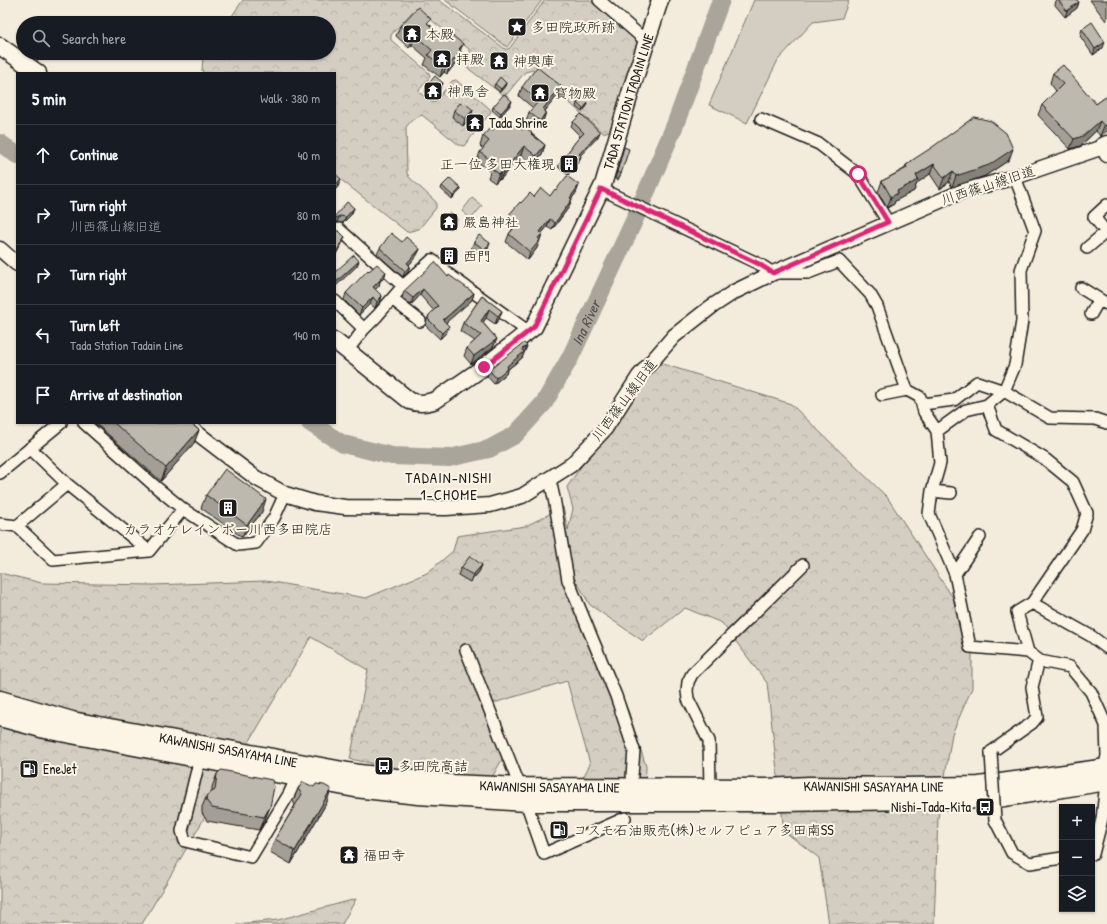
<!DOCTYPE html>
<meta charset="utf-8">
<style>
:root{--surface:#171b24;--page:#20242c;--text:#f1f3f6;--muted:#9ea1a6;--line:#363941}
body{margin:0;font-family:"Patrick Hand","Klee One",sans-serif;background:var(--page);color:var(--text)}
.controls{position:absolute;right:12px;bottom:12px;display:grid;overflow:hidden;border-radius:0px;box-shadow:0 1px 3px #0004}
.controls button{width:36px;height:36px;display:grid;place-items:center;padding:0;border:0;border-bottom:1px solid var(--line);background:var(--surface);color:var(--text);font:20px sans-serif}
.stop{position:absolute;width:12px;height:12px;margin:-9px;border:3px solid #db2777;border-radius:50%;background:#fff}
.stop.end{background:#db2777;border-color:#fff;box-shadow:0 1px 4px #0008}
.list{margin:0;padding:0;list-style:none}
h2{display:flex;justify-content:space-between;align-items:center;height:52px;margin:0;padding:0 16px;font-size:17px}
h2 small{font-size:13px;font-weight:400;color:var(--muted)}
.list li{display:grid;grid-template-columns:26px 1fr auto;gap:12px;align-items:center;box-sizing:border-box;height:60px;padding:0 16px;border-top:1px solid var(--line)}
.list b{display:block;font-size:15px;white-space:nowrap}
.list p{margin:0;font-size:13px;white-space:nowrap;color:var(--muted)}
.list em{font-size:13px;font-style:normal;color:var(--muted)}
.icon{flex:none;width:22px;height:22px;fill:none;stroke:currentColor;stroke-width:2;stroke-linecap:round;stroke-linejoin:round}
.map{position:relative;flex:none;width:1107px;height:924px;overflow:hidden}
.search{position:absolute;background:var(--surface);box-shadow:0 1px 3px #0004;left:16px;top:16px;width:320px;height:44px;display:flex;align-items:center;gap:10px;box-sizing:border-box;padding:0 14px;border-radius:22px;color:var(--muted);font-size:15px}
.panel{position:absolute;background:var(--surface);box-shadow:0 1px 3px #0004;left:16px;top:72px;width:320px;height:352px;border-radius:0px}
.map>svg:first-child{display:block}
</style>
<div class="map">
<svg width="1107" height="924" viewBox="0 0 1107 924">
<defs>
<pattern id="forest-crowns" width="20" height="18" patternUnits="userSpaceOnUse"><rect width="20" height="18" fill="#d3cec1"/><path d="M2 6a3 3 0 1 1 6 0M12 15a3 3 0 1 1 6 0" fill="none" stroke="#b5b0a5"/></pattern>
</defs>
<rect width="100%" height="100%" fill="#f3ecdd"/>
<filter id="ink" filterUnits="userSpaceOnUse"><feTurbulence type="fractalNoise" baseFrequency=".025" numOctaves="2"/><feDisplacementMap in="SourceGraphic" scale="8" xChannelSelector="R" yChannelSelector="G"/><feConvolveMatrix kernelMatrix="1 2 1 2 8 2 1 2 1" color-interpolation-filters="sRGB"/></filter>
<g filter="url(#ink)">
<!-- green -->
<path fill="#d3cec1" stroke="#78756e" d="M445 0H542L507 47Z
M754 0H849L842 18 813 22 778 60 747 123 709 105Z
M472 198 482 206 471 219 462 211Z"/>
<!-- forest -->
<path fill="url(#forest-crowns)" stroke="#78756e" d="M243 0H439L505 49H509L545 0H589L636 39 638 45 612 130 603 133 533 70 525 72 507 94 503 95 465 66V61L471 53 469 49 418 10 413 11 391 35V40L429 73 430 77 419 90 420 93 432 102H435L452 81 456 80 489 108 491 112 464 146 459 145 422 115 412 120 406 127 407 173 409 177 436 202V208L419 229 407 232 335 175V73H204L202 71 203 55 205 53H329V23H227Z
M663 364 791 404 887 497 972 627V688L952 734 938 818 934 924H829L819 858 784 831 767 683 722 623 685 608 643 641 590 605 577 582 579 595 629 713 646 766 645 794H575L590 764 567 681 487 705 504 756 487 786 350 759 368 670 311 637 142 924H0V573L42 583 153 585 266 581 366 598 427 573 453 551 457 536 526 526 563 507 568 530 573 509 567 487 646 372Z
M356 899 342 924H236L278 920Z"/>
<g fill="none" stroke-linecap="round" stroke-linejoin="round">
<!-- river -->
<g stroke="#aaa59b" stroke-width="18">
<path d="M0 143 17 155"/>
<path id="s1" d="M310 423 343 444 392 456 449 458 489 449 515 435 544 403 570 358 633 223 675 125 721 0"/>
</g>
<defs>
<path id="minor" d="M599 0 646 41
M761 119 819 144 858 174 888 222
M1015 177 1035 231 1021 270 1022 321 1015 365 1004 391 987 405 996 430 1045 459 1073 482 1087 513 1082 530 1032 603 1017 612 1028 652 1040 661 1070 667 1091 692 1106 725 1107 756 1104 768 1106 782 1102 819 1093 854H1092
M601 189 759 264 773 273H808L839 261 870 294 877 306 907 390 920 397 924 412 937 431 940 463 932 491 929 514 955 574 970 647 1028 652
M335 230 339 229 403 286
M1087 248 1106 232 1094 217 1107 205
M1081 288 1107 304
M392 299 420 321
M335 301 364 329
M1091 314 1099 300
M347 351 364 329 377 316 403 286 432 260 441 266 448 274 529 332
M882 395 907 390
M923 404 954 400 977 382 1004 391 1050 418 1095 419 1107 423
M84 423 156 487 183 509 238 545 256 543 274 518 285 494
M937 431 966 410 987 405
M30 448 67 484 149 551
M0 473 61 423
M550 480 554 498 568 580 616 696 634 750 632 776
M932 491 951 493
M0 524 17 526 53 560 149 551 183 509
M17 526 67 484
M955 574 980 537
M1032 603 1091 636 1107 648
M466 650 526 802 544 854 625 818
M991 752 1032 723 1037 717 1032 687 1039 660
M200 758 182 831 185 841 251 857 289 794 297 777
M710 788 709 741 688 699 687 691 688 682 692 674 803 565
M995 820 1012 853 1030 863 1062 858"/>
<path id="tertiary" d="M0 249 17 264
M184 423 256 478 285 494 315 503 345 507 446 508 490 505 522 496 571 465 605 429 639 376 674 336 711 307 734 292 773 273 963 191 1015 177 1103 147 1107 155"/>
<g id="secondary">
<path d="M0 46 38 73"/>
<path id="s2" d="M335 341 410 401C418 404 428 403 436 400L484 367 534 327 603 185 632 87 660 0"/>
</g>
<g id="primary">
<path d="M1103 147 1107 145"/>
<path id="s3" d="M0 700 72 721 359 774 451 784 520 787 766 788 809 786 905 787 979 786 1107 768"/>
<path d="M0 717 45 729 355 788 418 795 526 802H777L992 799 1107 781"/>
</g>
</defs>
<!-- minor casing -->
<use href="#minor" stroke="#1c1c1c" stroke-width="14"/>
<!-- tertiary casing -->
<use href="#tertiary" stroke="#1c1c1c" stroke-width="17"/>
<!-- secondary casing -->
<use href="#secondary" stroke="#1c1c1c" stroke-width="19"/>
<!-- primary casing -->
<use href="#primary" stroke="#1c1c1c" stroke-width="21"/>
<!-- minor -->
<use href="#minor" stroke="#fcf5e5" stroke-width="11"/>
<!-- tertiary -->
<use href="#tertiary" stroke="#fcf5e5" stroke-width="14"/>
<!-- secondary -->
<use href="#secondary" stroke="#fcf5e5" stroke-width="16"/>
<!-- primary -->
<use href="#primary" stroke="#fcf5e5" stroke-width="18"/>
<defs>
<path id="minor-bridge" d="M991 752 995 820"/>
</defs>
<!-- minor-bridge casing -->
<use href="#minor-bridge" stroke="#1c1c1c" stroke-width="14" stroke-linecap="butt"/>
<!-- minor-bridge -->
<use href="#minor-bridge" stroke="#fcf5e5" stroke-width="11"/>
</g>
<!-- wall -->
<path fill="#a39f96" stroke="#1c1c1c" d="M1056 0H1077L1079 2 1077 8 1065 17 1055 5Z
M1090 0H1107V20L1106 21Z
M429 24 440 34 463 44 460 50 461 51 458 60 447 74 444 72 440 77 424 65 427 58 412 45 409 48 396 36 400 26Z
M1082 29 1103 48 1093 55 1080 36Z
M494 58 505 60 500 67 493 62Z
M1053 73 1096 104 1107 96V131L1100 136 1096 131 1080 146 1070 149 1038 115 1042 105 1056 91 1050 83Z
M443 83 440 89 433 99 425 92 427 86Z
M506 83 505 86 500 92 494 87 495 84Z
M522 87 558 95 545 111 546 112 543 121 536 130 526 122 529 112 533 108 519 96Z
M577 103 587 106 582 112 576 107Z
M511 104 500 117 492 110 493 107Z
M463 105 473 110 471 116 463 126 452 117 454 110Z
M573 122 598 137 580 155 581 156 579 161 568 175 558 167 560 163 580 136 571 127Z
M514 127 532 134 545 145 542 154 533 165 521 155 500 180 499 179 495 183 488 178 490 172 477 161 480 152 483 149 480 146 483 136 493 130Z
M624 147 621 174 618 180 615 179Z
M1009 160 985 176 952 187 949 182 940 189 930 174 917 183 914 191 895 201 894 204 887 208 878 192 882 181 904 169 906 165 910 163 911 161Z
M579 185 576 193 571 199 569 207 552 230 547 227 542 233V234L537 248 528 260 506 242 509 234 512 230 505 223 508 216 521 203 534 197 550 196 556 190Z
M442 186 461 188 460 191 452 199 441 189Z
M354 208 351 215 343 223 337 222 335 223V216Z
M457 219 456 223 450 229 443 223 444 220Z
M402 242 420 249 417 255 409 265 408 272 403 277 377 254 380 248Z
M474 242 488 249 483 256 471 248Z
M369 271 386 272 384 278 380 281 379 286 375 289 382 296 380 302 375 308 370 304 359 315 344 300 346 293Z
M448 277 474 293 472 300 446 322 447 332 440 339 425 325 429 315 434 311 420 295 411 305 402 298 404 291Z
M482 296 502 311 499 319 495 324 486 318 483 323 497 339 493 347 471 364 464 356 467 348 475 341 460 331 463 323Z
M527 346 522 358 507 370 506 374 494 384 487 376 489 370Z
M95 423H190L199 430 194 443 161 481Z
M206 495 262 512 242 537 201 508Z
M482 565 479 572 470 582 458 575 461 568Z
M217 774 270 807 265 819 259 830 207 821 202 813V807L207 795 212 792V787Z
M298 789 327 802 291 864 270 852 275 839 295 805 293 801Z"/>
<!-- shaded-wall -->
<path fill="#85827a" stroke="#1c1c1c" d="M1079 2 1077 8 1065 17 1067 11Z
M415 35 412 45 409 48 413 38Z
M1105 42 1103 48 1093 55 1095 49Z
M463 44 459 53 461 51 458 60 447 74 450 64 459 49Z
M506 57 505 60 500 67 501 64Z
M448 62 444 72 440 77 443 67Z
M443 83 440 89 433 99 435 92Z
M506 83 505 86 500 92 501 89Z
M561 86 558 95 539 118 543 109Z
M512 101 511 104 500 117 501 113Z
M588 103 587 106 582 112 583 109Z
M473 110 471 116 463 126 465 119Z
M546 112 543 121 536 130 540 121Z
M1100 121 1096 131 1080 146 1070 149 1074 139Z
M1107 124V131L1100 136 1104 126Z
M600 132 598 137 577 159 579 154Z
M545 145 542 154 533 165 536 156Z
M524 146 521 155 500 180 504 171Z
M1013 149 1009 160 985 176 952 187 956 176Z
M581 156 579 161 568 175 570 171Z
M934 164 930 174 917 183 914 191 895 201 894 204 887 208 891 197 916 175Z
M502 170 499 179 495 183 499 174Z
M953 171 949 182 940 189 944 178Z
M341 179 338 187 335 190V185Z
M579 185 576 193 567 205 570 198Z
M461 188 460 191 452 199 453 196Z
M572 199 569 207 552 230 555 223Z
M354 208 351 215 343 223 346 217Z
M340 216 337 222 335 223V218Z
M457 219 456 223 450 229 451 225Z
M550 219 547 227 537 239 540 232Z
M542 234 537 248 528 260 530 252 538 238Z
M345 237 343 242 335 256V254Z
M490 243 488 249 483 256 485 250Z
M420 249 417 255 405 270 407 263Z
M359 261 357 266 335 287V283Z
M410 266 408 272 403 277 405 271Z
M386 272 384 278 380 281 379 286 371 294 373 287 380 278Z
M423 289 420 295 411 305 413 298Z
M474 293 472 300 441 327 443 320Z
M382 296 380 302 375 308 377 302Z
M373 297 370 304 359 315 362 308Z
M489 309 486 318 478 329 481 321Z
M502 311 499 319 495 324 498 316Z
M449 326 447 332 440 339 442 333Z
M497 339 493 347 471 364 474 356Z
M527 346 522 358 507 370 506 374 494 384 496 378 522 349Z
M199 430 194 443 161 481 166 468Z
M266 499 262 512 242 537 247 525Z
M482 565 479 572 470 582 473 575Z
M331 789 327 802 291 864 295 851Z
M270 807 265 819 259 830 264 817Z"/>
<!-- building -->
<path fill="#beb9ae" stroke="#1c1c1c" d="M1058 0H1077L1079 2 1067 11Z
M418 7 431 19 427 23 440 34 443 36 447 31 463 44 459 49 461 51 450 64 448 62 443 67 428 55 432 50 415 35 413 38 400 26Z
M1092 22 1105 42 1095 49 1082 29Z
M499 52 506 57 501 64 494 58Z
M1063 65 1096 104 1107 96V124L1104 126 1100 121 1083 136 1074 139 1042 105 1063 84 1053 73Z
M537 67 561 86 543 109 546 112 540 121 529 112 539 101 522 87Z
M435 76 443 83 435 92 427 86Z
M500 77 506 83 501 89 495 84Z
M504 94 512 101 501 113 493 107Z
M582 97 588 103 583 109 577 103Z
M460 103 463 105 465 103 473 110 465 119 454 110Z
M581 114 600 132 579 154 581 156 570 171 560 163 576 141 584 133 573 122Z
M974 117 991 121 1006 133 1013 149 989 165 956 176 953 171 944 178 934 164 916 175 918 180 897 191 898 193 891 197 882 181 907 168 906 165 911 162V161L931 148Z
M503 118 514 127 516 125 523 130 525 127 532 133 531 134 545 145 536 156 524 146 504 171 502 170 499 174 491 168 495 164 480 152 489 141 483 136 490 128 493 130Z
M624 147 629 149 621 174 617 172Z
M335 174 341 179 335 185Z
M567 176 579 185 570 198 572 199 555 223 550 219 540 232 542 234 538 238 540 240 530 252 509 234 517 224 508 216 520 202 521 203 530 193 534 197 541 188 550 196 555 189 556 190Z
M450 178 461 188 453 196 442 186Z
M347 202 354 208 346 217 340 216 335 218V216Z
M450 213 457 219 451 225 444 220Z
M335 231H339L345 237 335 254Z
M391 233 402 242 406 237 420 249 407 263 410 266 405 271 380 248Z
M479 235 490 243 485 250 474 242Z
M354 255 359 261 335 283V272Z
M435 262 448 277 449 275 474 293 443 320 449 326 442 333 428 319 429 315 438 306 423 289 413 298 404 291Z
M377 264 386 272 380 278 381 279 373 287 382 296 377 302 373 297 362 308 346 293 368 270 369 271Z
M482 296 502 311 498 316 489 309 481 321 497 339 474 356 467 348 481 335 463 323Z
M524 343 527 346 522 349 524 352 507 366 508 368 496 378 489 370Z
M114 423H190L199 430 166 468Z
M225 469 266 499 247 525 206 495Z
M470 556 482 565 473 575 461 568Z
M221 770 272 780 274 787 270 807 264 817 212 808 206 800 207 795 215 790 217 774Z
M303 782 314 787 316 784 324 785 331 789 295 851 275 839 302 794 298 789Z"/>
</g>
<g fill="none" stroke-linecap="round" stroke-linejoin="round" filter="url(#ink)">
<!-- route -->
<path stroke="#db2777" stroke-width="5" d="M484 367 534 327 601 189 759 264 773 273 888 222 858 174"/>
</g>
<!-- icons -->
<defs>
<symbol id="sight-square" viewBox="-11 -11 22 22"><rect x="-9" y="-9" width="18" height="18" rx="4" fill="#1c1c1c" stroke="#fcf5e5"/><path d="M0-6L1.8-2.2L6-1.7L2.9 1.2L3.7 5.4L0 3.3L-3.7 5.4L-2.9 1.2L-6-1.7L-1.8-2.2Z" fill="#fff"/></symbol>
<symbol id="temple-square" viewBox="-11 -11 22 22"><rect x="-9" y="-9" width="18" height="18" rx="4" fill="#1c1c1c" stroke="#fcf5e5"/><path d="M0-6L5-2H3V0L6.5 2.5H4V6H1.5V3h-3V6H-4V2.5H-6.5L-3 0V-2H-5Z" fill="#fff"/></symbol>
<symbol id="building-square" viewBox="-11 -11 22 22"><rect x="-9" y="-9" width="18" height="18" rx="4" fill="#1c1c1c" stroke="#fcf5e5"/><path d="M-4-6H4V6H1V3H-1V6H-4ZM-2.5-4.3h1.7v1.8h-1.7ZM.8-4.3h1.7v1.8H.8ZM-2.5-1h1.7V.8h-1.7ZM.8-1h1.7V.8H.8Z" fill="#fff"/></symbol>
<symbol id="bus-square" viewBox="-11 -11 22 22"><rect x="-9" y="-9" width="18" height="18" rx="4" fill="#1c1c1c" stroke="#fcf5e5"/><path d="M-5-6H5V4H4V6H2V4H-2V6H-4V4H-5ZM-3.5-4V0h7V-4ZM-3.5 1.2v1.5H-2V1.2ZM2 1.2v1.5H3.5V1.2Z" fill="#fff"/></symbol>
<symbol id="fuel-square" viewBox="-11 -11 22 22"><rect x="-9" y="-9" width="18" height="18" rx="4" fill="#1c1c1c" stroke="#fcf5e5"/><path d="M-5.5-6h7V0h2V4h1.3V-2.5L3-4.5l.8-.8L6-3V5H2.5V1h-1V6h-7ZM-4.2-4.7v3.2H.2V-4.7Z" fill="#fff"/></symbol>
</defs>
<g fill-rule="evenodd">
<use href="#sight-square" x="506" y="16" width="22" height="22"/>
<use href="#temple-square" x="401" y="23" width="22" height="22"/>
<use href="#temple-square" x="431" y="48" width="22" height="22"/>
<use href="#temple-square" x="488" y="50" width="22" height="22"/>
<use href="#temple-square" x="422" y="80" width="22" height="22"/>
<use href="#temple-square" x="529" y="82" width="22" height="22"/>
<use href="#temple-square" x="464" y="112" width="22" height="22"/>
<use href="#building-square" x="558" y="153" width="22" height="22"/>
<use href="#temple-square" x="438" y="211" width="22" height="22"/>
<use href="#building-square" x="438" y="245" width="22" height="22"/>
<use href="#building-square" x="217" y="497" width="22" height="22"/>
<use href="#bus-square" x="373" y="755" width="22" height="22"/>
<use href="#fuel-square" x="18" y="758" width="22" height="22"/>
<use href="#bus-square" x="974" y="796" width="22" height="22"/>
<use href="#fuel-square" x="548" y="819" width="22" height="22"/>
<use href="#temple-square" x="338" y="844" width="22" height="22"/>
</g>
<g text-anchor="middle" stroke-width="4" stroke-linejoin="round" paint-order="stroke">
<!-- poi labels -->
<g font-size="14" fill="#1c1c1c" stroke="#fcf5e5" text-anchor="start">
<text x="531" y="32">多田院政所跡</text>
<text x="426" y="39">本殿</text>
<text x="456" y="64">拝殿</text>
<text x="513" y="66">神輿庫</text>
<text x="447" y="96">神馬舎</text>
<text x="554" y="98">寳物殿</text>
<text x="489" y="128">Tada Shrine</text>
<text x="555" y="169" text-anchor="end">正一位 多田大権現</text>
<text x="463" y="227">嚴島神社</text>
<text x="463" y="261">西門</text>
<text x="228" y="534" text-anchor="middle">カラオケレインボー川西多田院店</text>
<text x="398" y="771">多田院高詰</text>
<text x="43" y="774">EneJet</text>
<text x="971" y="812" text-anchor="end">Nishi-Tada-Kita</text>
<text x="573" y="835">コスモ石油販売(株)セルフピュア多田南SS</text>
<text x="363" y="860">福田寺</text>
</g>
<!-- street labels -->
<g font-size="14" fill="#1c1c1c" stroke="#fcf5e5">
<text dy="5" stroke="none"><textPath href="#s2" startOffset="490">TADA STATION TADAIN LINE</textPath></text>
<text transform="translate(988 185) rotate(-18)" y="5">川西篠山線旧道</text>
<text transform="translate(624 400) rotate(-53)" y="5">川西篠山線旧道</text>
<text dy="5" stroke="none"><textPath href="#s3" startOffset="234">KAWANISHI SASAYAMA LINE</textPath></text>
<text dy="5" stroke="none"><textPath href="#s3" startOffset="558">KAWANISHI SASAYAMA LINE</textPath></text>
<text dy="5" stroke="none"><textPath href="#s3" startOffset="882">KAWANISHI SASAYAMA LINE</textPath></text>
</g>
<!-- water labels -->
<g font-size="15" font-style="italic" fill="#55534f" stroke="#fcf5e5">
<text dy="5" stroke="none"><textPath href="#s1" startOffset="351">Ina River</textPath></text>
</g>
<!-- neighbourhood labels -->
<g font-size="15" letter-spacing="1" fill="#1c1c1c" stroke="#fcf5e5">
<text x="449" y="483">TADAIN-NISHI<tspan x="449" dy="17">1-CHOME</tspan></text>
</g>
</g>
</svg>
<div class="controls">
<button>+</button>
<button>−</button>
<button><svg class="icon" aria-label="layers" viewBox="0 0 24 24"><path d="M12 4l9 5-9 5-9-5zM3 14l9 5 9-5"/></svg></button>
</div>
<div class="stop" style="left:858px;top:174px"></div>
<div class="stop end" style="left:484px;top:367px"></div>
<div class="search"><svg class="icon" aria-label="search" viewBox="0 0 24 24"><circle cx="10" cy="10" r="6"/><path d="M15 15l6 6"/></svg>Search here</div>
<section class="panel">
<h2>5 min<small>Walk · 380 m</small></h2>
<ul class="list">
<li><svg class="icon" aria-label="ahead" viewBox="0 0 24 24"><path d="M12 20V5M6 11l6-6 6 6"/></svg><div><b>Continue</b></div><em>40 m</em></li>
<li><svg class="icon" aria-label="right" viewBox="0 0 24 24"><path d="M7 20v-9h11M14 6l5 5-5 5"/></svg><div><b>Turn right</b><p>川西篠山線旧道</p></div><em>80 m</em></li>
<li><svg class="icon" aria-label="right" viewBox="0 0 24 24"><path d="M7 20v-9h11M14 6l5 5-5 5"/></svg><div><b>Turn right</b></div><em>120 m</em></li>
<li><svg class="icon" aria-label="left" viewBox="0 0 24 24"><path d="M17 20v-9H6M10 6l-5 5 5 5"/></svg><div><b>Turn left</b><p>Tada Station Tadain Line</p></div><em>140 m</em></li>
<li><svg class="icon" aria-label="arrive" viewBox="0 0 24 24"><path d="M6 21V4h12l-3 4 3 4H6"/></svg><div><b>Arrive at destination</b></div></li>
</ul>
</section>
</div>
